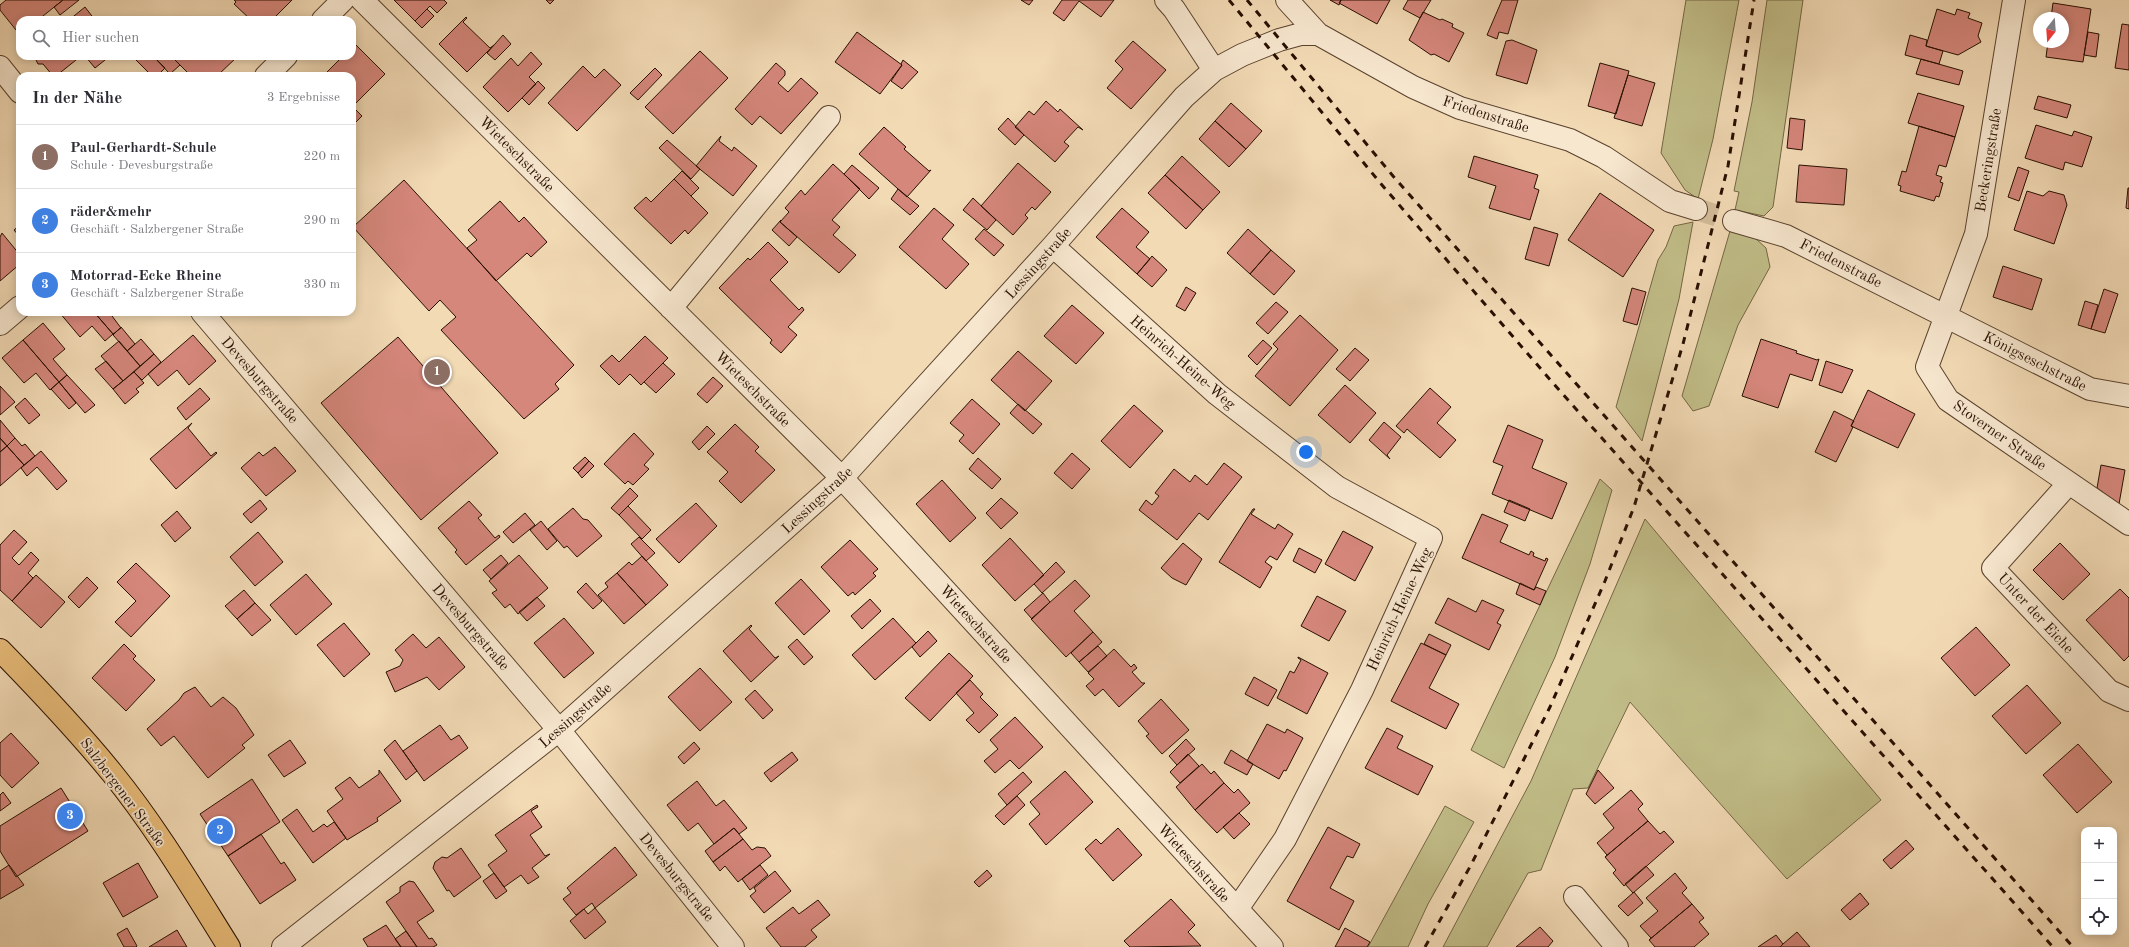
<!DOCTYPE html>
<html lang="de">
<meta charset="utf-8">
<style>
:root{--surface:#fff;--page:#f7f7f7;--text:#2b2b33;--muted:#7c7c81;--line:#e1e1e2;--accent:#db2777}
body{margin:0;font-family:"Old Standard TT",serif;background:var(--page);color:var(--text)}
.controls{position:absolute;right:12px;bottom:12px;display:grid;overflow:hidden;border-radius:8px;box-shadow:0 2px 10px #0003}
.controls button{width:36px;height:36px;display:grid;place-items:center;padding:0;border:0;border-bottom:1px solid var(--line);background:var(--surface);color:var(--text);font:20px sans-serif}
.compass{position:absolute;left:2033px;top:12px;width:36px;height:36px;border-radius:50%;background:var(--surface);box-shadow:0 2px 10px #0003;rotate:197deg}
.you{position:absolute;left:1306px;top:452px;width:14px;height:14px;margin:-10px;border:3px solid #fff;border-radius:50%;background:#1a73e8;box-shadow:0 0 0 6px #1a73e833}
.badge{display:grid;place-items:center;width:26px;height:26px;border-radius:50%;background:var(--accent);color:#fff;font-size:13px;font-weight:700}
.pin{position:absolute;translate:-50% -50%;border:2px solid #fff;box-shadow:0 1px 4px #0006}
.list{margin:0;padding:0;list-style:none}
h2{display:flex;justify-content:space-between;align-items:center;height:52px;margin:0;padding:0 16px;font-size:17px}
h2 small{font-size:13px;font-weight:400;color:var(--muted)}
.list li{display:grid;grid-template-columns:26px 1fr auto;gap:12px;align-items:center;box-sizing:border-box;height:64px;padding:0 16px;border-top:1px solid var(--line)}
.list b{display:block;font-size:15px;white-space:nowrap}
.list p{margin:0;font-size:13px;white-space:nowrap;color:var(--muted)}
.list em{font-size:13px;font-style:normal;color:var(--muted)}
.icon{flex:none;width:22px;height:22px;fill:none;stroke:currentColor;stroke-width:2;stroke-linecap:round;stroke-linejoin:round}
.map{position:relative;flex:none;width:2129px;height:947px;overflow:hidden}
.search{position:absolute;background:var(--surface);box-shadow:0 2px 10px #0003;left:16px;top:16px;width:340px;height:44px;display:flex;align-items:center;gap:10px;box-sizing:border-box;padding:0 14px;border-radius:12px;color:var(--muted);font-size:15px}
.panel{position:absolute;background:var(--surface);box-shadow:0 2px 10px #0003;left:16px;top:72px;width:340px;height:244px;border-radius:12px}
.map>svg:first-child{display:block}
</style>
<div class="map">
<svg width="2129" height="947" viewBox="0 0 2129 947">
<rect width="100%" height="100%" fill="#f2dab5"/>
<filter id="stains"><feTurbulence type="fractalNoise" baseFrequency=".005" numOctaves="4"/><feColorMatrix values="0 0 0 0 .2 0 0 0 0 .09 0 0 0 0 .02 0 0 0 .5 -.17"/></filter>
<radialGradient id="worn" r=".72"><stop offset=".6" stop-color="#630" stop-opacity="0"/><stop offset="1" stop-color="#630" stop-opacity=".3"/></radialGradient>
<!-- green -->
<path fill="#c1bd88" stroke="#746644" d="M1686 0H1739L1713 139 1698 199 1685 190 1661 153Z
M1767 0H1803L1773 207 1764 216 1735 210 1739 192 1734 191 1752 102Z
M1693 222 1679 299 1642 441 1616 407 1658 260 1666 247 1674 226Z
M1730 231 1755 238 1766 248 1770 267 1738 325 1709 406 1693 411 1682 396Z
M1600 479 1612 490 1590 564 1555 657 1504 768 1471 750Z
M1645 519 1881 800 1787 879 1630 702 1588 788 1573 789 1541 870 1528 873 1487 947H1443L1531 781Z
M1445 806 1474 822 1428 904 1408 947H1368Z"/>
<!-- building -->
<path fill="#d6877c" stroke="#280f00" d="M6 0H63L38 20H20V35L0 10V5Z
M63 0H79L60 15 54 7Z
M234 0H292L272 20H251L234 4 236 2Z
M394 0H444L447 3 437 13 430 6 415 21Z
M546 0H554L550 4Z
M1021 0H1033L1029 5Z
M1062 0H1114L1101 17 1079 1 1064 21 1053 13Z
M1330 0H1341L1339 5Z
M1341 0H1390L1377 24 1339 3Z
M1408 0H1431L1420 18 1403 9Z
M1502 0H1518L1508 34 1499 32 1497 39 1487 35Z
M2053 3 2091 9 2083 62 2046 57 2048 42H2063V18H2051Z
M85 7 95 20H69Z
M427 9 434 16 422 28 415 21Z
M1937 9 1955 15 1957 9 1970 13 1968 18 1982 23 1978 36 1981 42 1958 55 1926 46Z
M1423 12 1440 20 1442 19 1453 24 1452 27 1464 33 1449 62 1434 54 1431 55 1409 40Z
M466 17 467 18 463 22 490 48 494 45 467 72 439 44Z
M2122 24 2129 25V70L2115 68Z
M857 32 902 65 880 94 835 62Z
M2088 32 2099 34 2096 57 2084 55Z
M503 35 511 44 495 60 487 53Z
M1910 35 1927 40 1926 46 1943 51 1939 64 1905 55Z
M1512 40 1537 50 1527 84 1496 75 1506 41Z
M1133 41 1166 70 1131 109 1107 88 1123 69 1115 61Z
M355 44 385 74 355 104 352 101V76H327L325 74 343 56H352V47Z
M700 51 728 78 673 134 645 107Z
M531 52 542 64 529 77 536 84 508 112 483 87 511 58 518 66Z
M34 56H81L56 76H53L43 64H38Z
M85 56H110L95 68Z
M136 56H153L165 68 157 76H152L134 58Z
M153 56H171L180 65 170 74Z
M171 56H238L217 76H191Z
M1921 59 1963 71 1959 85 1916 74Z
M903 60 918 72 902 89 891 81 902 65 901 64Z
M776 63 785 71V75L778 83 788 92 801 78 818 93 781 134 760 116 752 125 735 109Z
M1600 63 1629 71 1616 114 1588 106Z
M583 66 595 78 604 69 621 85 577 131 548 103Z
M655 68 662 75 638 100 630 93Z
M1628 75 1655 83 1642 126 1614 118Z
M538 81 545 88 529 105 522 98Z
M1918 93 1964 106 1955 137 1908 123Z
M2038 96 2071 105 2067 118 2034 109Z
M1046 101 1058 112 1060 109 1083 130 1078 127 1064 142 1069 146 1055 162 1015 127 1029 111 1034 115Z
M1231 103 1262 131 1246 149 1215 121Z
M352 106 362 116 354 124 352 123Z
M1008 118 1024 135 1015 145 998 129Z
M1790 118 1805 120 1802 150 1787 148Z
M1215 121 1246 149 1229 167 1199 139Z
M2036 125 2072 136 2074 131 2092 137 2082 167 2065 162 2063 170 2025 158Z
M1919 126 1955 137 1946 167 1939 165 1936 175 1942 177 1940 182 1943 183 1939 197 1936 196 1934 201 1900 191 1901 186 1898 185 1902 171 1906 172Z
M884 127 906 147 904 149 929 171 931 170 907 197 859 154Z
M721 136 719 141 732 151 734 147 757 166 733 196 696 166Z
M667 140 700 169 691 179 659 148Z
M1182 156 1220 192 1203 210 1165 175Z
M1474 156 1538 175 1534 188 1539 190 1530 220 1489 208 1496 186 1468 177Z
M1018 163 1051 192 1035 210 1032 207 1025 215 1028 218 1013 235 981 206Z
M833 164 860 189 832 220 840 227 833 235 856 255 839 273 780 222 789 212 785 208 801 190 805 195Z
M852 165 879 188 869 199 844 174Z
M1799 165 1847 169 1844 205 1796 202Z
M2018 167 2029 171 2019 201 2008 197Z
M682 171 699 188 691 196 674 179Z
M1165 175 1203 210 1186 229 1148 193Z
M674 179 708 213 688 234 685 230 671 244 634 208 646 197 651 202Z
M404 180 574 365 555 384 559 389 524 419 441 330 456 317 440 300 429 311 353 227Z
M2128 188H2129V209L2126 208Z
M898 189 919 206 910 215 891 199Z
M2027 191 2043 196 2049 191 2064 195 2067 205 2054 244 2014 230Z
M1600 193 1654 230 1623 277 1568 240Z
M973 198 996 220 987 230 963 210Z
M500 201 519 222 524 217 547 242 531 257 527 253 496 281 467 248 477 240 468 230Z
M934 208 954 225 942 239 969 264 946 289 899 247Z
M1122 208 1149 232 1136 247 1150 259 1137 274 1096 237Z
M781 220 780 222 797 237 789 246 772 230Z
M20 225V237L14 230Z
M1534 227 1558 234 1549 266 1525 259Z
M984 229 1004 245 994 256 975 239Z
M1248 229 1271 250 1250 274 1227 253Z
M2 233 20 255V264L0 281V237Z
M768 242 788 262 770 280 799 310 802 307 804 310 788 327 797 335 781 353 770 343 772 340 719 288 748 258 750 260Z
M1271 250 1295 271 1274 295 1250 274Z
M1152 256 1167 270 1152 287 1137 274Z
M2003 266 2042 279 2032 310 1993 297Z
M1186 287 1196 293 1185 311 1176 306Z
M1632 288 1646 292 1637 325 1623 321Z
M2104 289 2118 294 2105 333 2091 329Z
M2085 301 2098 305 2091 329 2078 325Z
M1276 302 1288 312 1268 334 1256 323Z
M1072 305 1104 333 1076 364 1044 336Z
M59 312H94L113 334 105 341 92 326 80 337Z
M94 312H109L121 328 113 334Z
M1300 315 1338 350 1290 406 1255 376 1278 349 1273 344Z
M43 323 65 349 53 359 67 375 59 382 23 340Z
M121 327 135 344 127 351 113 335Z
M193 335 216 361 189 385 177 370 158 386 148 374Z
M645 336 668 358 641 385 630 374 619 385 600 366 612 355 619 362Z
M398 337 498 453 421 520 321 403Z
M141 339 154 354 140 366 127 351Z
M1761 339 1797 351 1796 353 1817 360 1819 359 1812 381 1790 374 1778 408 1742 396Z
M23 340 59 382 50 390 36 373 24 383 2 358Z
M1263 340 1272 348 1257 365 1248 356Z
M119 341 140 366 123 381 101 356Z
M1355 348 1369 360 1350 381 1336 369Z
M1018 351 1052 381 1025 411 991 380Z
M154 354 161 362 142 380 134 372Z
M106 361 123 381 113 389 95 369Z
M1826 361 1853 370 1842 393 1819 385Z
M663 363 675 374 656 393 644 382Z
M134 372 144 383 136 389 139 392 125 404 113 389Z
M67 375 95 405 85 413 59 382Z
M713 377 723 386 707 403 697 394Z
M59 382 76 403 69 409 51 389Z
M1345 385 1376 413 1350 443 1318 415Z
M0 386 15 402 0 415Z
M200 388 210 399 186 420 177 408Z
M1430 388 1451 407 1437 423 1456 440 1440 458 1407 429 1404 433 1396 426Z
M1868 390 1915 414 1898 448 1851 426Z
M25 398 40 415 29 424 15 407Z
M972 399 1000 424 973 454 959 441 964 435 950 423Z
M1018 404 1042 424 1033 434 1010 413Z
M1134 405 1163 431 1130 468 1101 441Z
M1834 411 1854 421 1851 426 1853 427 1836 462 1815 452Z
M0 420 15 438 7 446 0 438Z
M1384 422 1401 437 1387 455 1390 459 1369 440Z
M192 423 188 428 211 456 216 452 217 453 176 489 150 459Z
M735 424 759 447 755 451 775 470 741 503 719 481 728 472 707 452Z
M1508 425 1543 440 1532 468 1567 483 1552 519 1492 494 1503 466 1493 462Z
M707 426 715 434 699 450 692 442Z
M634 433 654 454 644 465 649 469 633 485 628 481 625 484 604 464Z
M0 438 7 446 0 452Z
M15 438 22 446 25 444 35 456 24 465 7 446Z
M7 446 24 465 0 486V452Z
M275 447 296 471 266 496 241 468 259 452 263 456Z
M41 451 67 481 57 490 37 467 27 476 21 468Z
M1072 453 1090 469 1072 489 1054 473Z
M585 457 589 461 578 473 573 468Z
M978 458 1001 479 992 489 969 469Z
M589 461 594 466 582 478 578 473Z
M1224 463 1242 477 1208 520 1199 513 1177 540 1139 510 1146 500 1152 505 1159 496 1155 493 1174 469 1190 482 1195 475 1207 485Z
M2101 465 2125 470 2119 504 2097 488Z
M942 480 976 518 950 542 916 504Z
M630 488 638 496 619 515 611 508Z
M1001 498 1018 513 1001 529 986 513Z
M260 500 267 509 251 523 243 514Z
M1509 500 1530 509 1525 521 1504 512Z
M469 501 482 515 478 518 495 538 499 535 500 537 466 565 455 552 457 550 438 528Z
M696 503 717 526 679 563 656 539Z
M628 506 651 530 642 539 619 515Z
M573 508 583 519 588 520 602 536 577 557 567 546 564 548 548 529Z
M1253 509H1255L1251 514 1275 529 1278 524 1293 534 1277 560 1270 556 1265 562 1272 567 1260 588 1219 562Z
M177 511 191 528 175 542 161 525Z
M525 513 535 525 513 543 503 532Z
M1482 514 1508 525 1500 542 1529 555 1531 551 1534 553 1533 556 1545 561 1546 558 1548 559 1534 590 1462 558Z
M541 521 557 541 547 550 530 530Z
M14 530 27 542 12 558 19 565 31 552 39 560 28 573 33 578 12 601 0 590V545Z
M1343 531 1373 547 1355 581 1325 564Z
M258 532 283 562 255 586 230 557Z
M639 537 655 553 646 561 631 544Z
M1010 538 1044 575 1015 601 982 565Z
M850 540 878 569 873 573 876 576 855 595 853 592 848 596 821 567Z
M1183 543 1202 559 1186 585 1172 578 1161 568Z
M2060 543 2090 574 2063 600 2033 570Z
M1299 548 1322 560 1315 573 1293 561Z
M501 555 508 563 491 579 483 570Z
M519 555 548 588 518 614 510 604 505 608 492 593 497 590 489 581Z
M642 556 668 585 646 605 617 573 629 562 632 565Z
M1056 562 1065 572 1042 593 1034 584Z
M136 563 170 596 131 637 115 622 136 601 117 582Z
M617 573 646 605 624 624 598 595 608 587 605 583Z
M306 574 332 604 296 635 270 605Z
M36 575 65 602 41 628 12 601Z
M87 577 98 588 79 608 68 597Z
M801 579 830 611 804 635 775 603Z
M1075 580 1090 596 1074 611 1093 632 1066 657 1031 619Z
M586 583 602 601 593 609 577 592Z
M1520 583 1534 590 1536 587 1546 591 1540 605 1516 594Z
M2120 589 2129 598V656L2124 661 2086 620Z
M244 590 255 603 237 619 225 606Z
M1043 593 1050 602 1032 619 1024 610Z
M1317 596 1346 611 1329 641 1301 626Z
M537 597 545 606 527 621 519 612Z
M1448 598 1476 612 1482 600 1504 610 1497 623 1501 625 1489 650 1435 623Z
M870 599 881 611 862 629 851 616Z
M255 603 271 620 252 636 237 619Z
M564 618 594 653 564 678 534 643Z
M893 618 916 643 875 680 852 655Z
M344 623 370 654 344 677 317 645Z
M751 625 752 626 749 629 775 658 779 656 751 682 723 651Z
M1976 627 2010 665 1975 696 1941 658Z
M928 631 937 641 920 657 912 647Z
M1093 632 1102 642 1079 662 1071 653Z
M413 634 426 648 439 637 465 667 439 690 427 677 395 692 386 672 400 666 403 660 395 650Z
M1429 634 1451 645 1446 655 1424 644Z
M797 639 813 657 804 665 788 647Z
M1421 643 1446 655 1429 688 1459 704 1446 729 1391 701Z
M124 644 136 656 133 659 155 680 126 711 92 678Z
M1098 646 1107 656 1088 672 1079 662Z
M1114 649 1131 667 1134 664 1137 668 1132 672 1142 683H1145L1119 707 1103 689 1095 696 1086 686 1094 679 1088 673Z
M949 653 973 676 930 721 905 698Z
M1298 657 1328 673 1307 714 1277 698 1290 671 1294 673 1301 660 1298 658Z
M700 668 732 702 700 731 668 697Z
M1254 677 1277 690 1268 706 1245 694Z
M970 680 983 694 980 697 998 715 979 733 966 720 974 713 956 693Z
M2027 685 2061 723 2026 754 1992 716Z
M195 687 211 707 223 697 236 708 254 735 242 745 245 748 208 778 174 736 161 746 147 729 179 700 184 693Z
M755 690 773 710 763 719 745 699Z
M1161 699 1189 730 1162 754 1146 736 1149 734 1138 721Z
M1015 717 1043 747 1019 769 1010 760 995 773 984 761 998 749 990 740Z
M1267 724 1285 733 1287 729 1303 738 1286 771 1284 770 1279 779 1247 761Z
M440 725 451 740 459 735 468 748 424 781 403 751Z
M1387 728 1403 736 1397 748 1433 766 1418 795 1365 768Z
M11 733 39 763 12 788 0 775V743Z
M1186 739 1195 749 1177 765 1169 756Z
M290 740 306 763 284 777 268 755Z
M395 740 417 771 406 780 384 750Z
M694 742 700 749 684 764 678 757Z
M2078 744 2112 782 2077 813 2043 775Z
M1231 750 1253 764 1247 775 1224 763Z
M792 752 798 760 771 782 764 773Z
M1188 754 1199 766 1180 783 1170 772Z
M1202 764 1211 774 1214 771 1224 783 1195 810 1176 787Z
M379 770 401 801 377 818 378 821 347 840 327 811 343 799 335 788 350 777 359 788 379 774Z
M1598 770 1614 788 1595 804 1586 794Z
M1065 771 1093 802 1046 845 1029 824 1040 814 1030 802Z
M1023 772 1032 782 1007 805 998 794Z
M252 779 280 822 228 856 200 814Z
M697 781 716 806 724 800 747 828 739 834 734 828 714 844 698 823 688 831 667 805Z
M1224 783 1234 793 1238 789 1250 803 1217 833 1195 810Z
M61 788 88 831 16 877 0 851V826Z
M1631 790 1643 804 1638 809 1648 821 1605 857 1607 855 1597 843 1614 828 1603 814Z
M3 792 11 803 0 811V795Z
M1017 796 1025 805 1004 825 995 816Z
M537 805 538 807 531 811 542 827 530 835 545 856 550 854 532 868 539 877 528 884 521 875 504 887 488 865 507 851 495 835Z
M297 809 313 832 324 824 327 827 334 822 346 838 313 863 282 820Z
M1239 813 1250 824 1234 839 1223 827Z
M1648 821 1660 834 1664 831 1674 842 1624 886 1613 873 1616 870 1605 857Z
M1328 827 1360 844 1353 858 1347 856 1330 888 1354 901 1339 930 1287 901Z
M734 828 743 839 713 862 705 851Z
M1118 828 1142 855 1113 881 1085 849 1096 839 1101 844Z
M261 834 281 864 284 862 296 880 260 904 228 856Z
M743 839 752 850 757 847 765 848 771 856 738 882 725 866 720 871 713 862Z
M1906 840 1914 849 1891 869 1883 860Z
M615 847 637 875 595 908 592 903 576 915 563 899 571 893 567 888Z
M461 848 481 877 454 897 449 890 447 891 433 868 435 862 442 857 447 858Z
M138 863 158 897 123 917 103 883Z
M9 865 24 885 0 899V871Z
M760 865 768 875 750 890 742 879Z
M1646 866 1654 875 1633 893 1625 884Z
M987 870 992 876 979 887 974 882Z
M775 871 791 891 764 913 750 896 756 891 754 888Z
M494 873 507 891 496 899 483 881Z
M1675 873 1687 888 1682 893 1692 904 1649 940 1651 938 1640 926 1658 911 1646 898Z
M409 881 414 882 434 911 417 922 429 939 432 938 437 945 433 947H417L386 902 400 892V887Z
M1634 892 1643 903 1628 916 1618 906Z
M1860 893 1869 904 1850 920 1841 910Z
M1171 899 1195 925 1188 932 1201 946 1130 947 1124 941Z
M818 900 830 915 811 930 817 937 805 947H781L766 928 793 907 799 914Z
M1692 904 1704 918 1699 922 1709 934 1694 947H1655L1649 940Z
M595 908 606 922 585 939 570 921 584 909 588 914Z
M386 925 401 947H368L363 939Z
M1540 927 1553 941 1548 947H1516Z
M127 928 137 946 136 947H124L117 934Z
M1345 928 1370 942 1367 947H1335Z
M177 930 187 947H149Z
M406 931 417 947H401L395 939Z
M1797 932 1810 947H1780L1783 944Z
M1776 935 1783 944 1780 947H1758Z"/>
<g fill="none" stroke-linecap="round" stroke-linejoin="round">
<!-- street-tunnel -->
<path stroke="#d4bc9a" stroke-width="22" stroke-dasharray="22 11" stroke-linecap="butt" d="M1696 209 1734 221"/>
<defs>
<path id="street" d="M362 0 842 478 1272 947
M1166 0 1174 9 1214 70
M1287 0 1318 34 1413 87 1460 108 1570 140 1604 157 1670 201 1696 209
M2014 0 1976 234 1927 367 1948 400 2129 524
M323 20 343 0
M0 67 20 92
M266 76 286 56
M1734 221 1786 236 2090 389 2129 396
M1053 246 1217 394 1337 487 1431 538 1362 690 1285 839 1237 909
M671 308 829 117
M202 312 559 730 733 947
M0 324 20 307
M2069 483 1993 568 2109 691 2129 700
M1575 897 1617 947
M283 947 559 730 842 478 1053 246 1184 97 1214 70 1242 55 1279 40 1301 34H1318"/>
<path id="primary" d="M0 650C39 690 77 730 112 773 156 827 192 888 229 947"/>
</defs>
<!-- street casing -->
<use href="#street" stroke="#5a422d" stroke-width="24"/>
<!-- primary casing -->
<use href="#primary" stroke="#280f00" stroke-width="24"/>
<!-- street -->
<use href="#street" stroke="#f7e7cf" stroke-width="22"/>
<!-- primary -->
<use href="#primary" stroke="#e9bd7a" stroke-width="22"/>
<!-- rail -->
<path stroke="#280f00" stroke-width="3" stroke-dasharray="7 7" stroke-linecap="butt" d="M1229 0 1382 185 1553 383 2053 947
M1247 0 1393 176 2073 947
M1425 947 1471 865 1550 707 1605 581 1634 507 1683 344 1728 166 1754 0"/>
</g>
<g text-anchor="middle" stroke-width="3.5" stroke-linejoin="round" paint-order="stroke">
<!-- street labels -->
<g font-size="15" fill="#280f00" stroke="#f7e7cf">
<text transform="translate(1486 114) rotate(18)" y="5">Friedenstraße</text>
<text transform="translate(517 154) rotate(45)" y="5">Wieteschstraße</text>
<text transform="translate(1988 160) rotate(-81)" y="5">Beckeringstraße</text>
<text transform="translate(1038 263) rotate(-48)" y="5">Lessingstraße</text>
<text transform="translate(1841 263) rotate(27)" y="5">Friedenstraße</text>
<text transform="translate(2035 361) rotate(27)" y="5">Königseschstraße</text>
<text transform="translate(1183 362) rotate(41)" y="5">Heinrich-Heine-Weg</text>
<text transform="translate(260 380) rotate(49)" y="5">Devesburgstraße</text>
<text transform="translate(753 389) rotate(45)" y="5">Wieteschstraße</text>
<text transform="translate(2000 435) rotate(35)" y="5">Stoverner Straße</text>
<text transform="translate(817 500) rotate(-43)" y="5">Lessingstraße</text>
<text transform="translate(1399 609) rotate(-65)" y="5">Heinrich-Heine-Weg</text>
<text transform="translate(2036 613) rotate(47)" y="5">Unter der Eiche</text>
<text transform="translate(976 624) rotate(48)" y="5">Wieteschstraße</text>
<text transform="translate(471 627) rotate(49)" y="5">Devesburgstraße</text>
<text transform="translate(575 715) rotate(-41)" y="5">Lessingstraße</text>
<text transform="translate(123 792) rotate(53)" y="5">Salzbergener Straße</text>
<text transform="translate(1194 863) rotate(48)" y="5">Wieteschstraße</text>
<text transform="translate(677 877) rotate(51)" y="5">Devesburgstraße</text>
</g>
</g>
<rect width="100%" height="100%" filter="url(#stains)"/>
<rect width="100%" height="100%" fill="url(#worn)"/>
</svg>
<div class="controls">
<button>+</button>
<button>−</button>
<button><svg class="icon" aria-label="locate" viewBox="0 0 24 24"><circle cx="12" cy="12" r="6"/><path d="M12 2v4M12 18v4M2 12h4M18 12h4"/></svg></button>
</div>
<svg class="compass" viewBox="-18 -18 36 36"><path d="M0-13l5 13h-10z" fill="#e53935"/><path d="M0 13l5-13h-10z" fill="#7c7c81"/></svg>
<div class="you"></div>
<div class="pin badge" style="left:437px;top:372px;background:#8d6e63">1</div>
<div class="pin badge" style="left:220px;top:831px;background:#3f7fe0">2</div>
<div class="pin badge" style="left:70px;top:816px;background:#3f7fe0">3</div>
<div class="search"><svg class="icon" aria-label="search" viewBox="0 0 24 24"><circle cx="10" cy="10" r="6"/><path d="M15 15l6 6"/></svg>Hier suchen</div>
<section class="panel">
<h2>In der Nähe<small>3 Ergebnisse</small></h2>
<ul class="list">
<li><span class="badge" style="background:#8d6e63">1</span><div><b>Paul-Gerhardt-Schule</b><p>Schule · Devesburgstraße</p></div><em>220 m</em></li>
<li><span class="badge" style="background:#3f7fe0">2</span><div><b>räder&amp;mehr</b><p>Geschäft · Salzbergener Straße</p></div><em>290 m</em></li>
<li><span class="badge" style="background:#3f7fe0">3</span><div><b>Motorrad-Ecke Rheine</b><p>Geschäft · Salzbergener Straße</p></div><em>330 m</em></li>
</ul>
</section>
</div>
